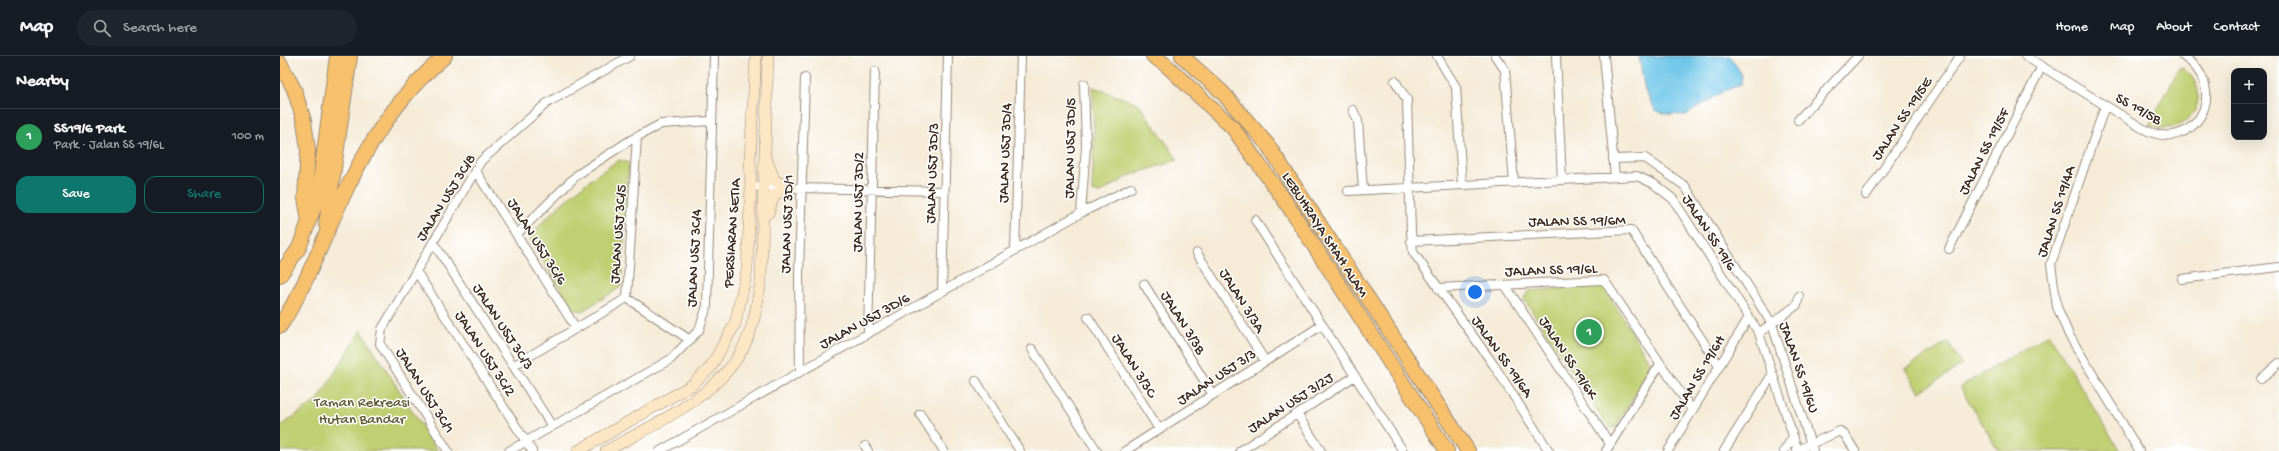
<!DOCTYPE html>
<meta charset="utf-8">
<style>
:root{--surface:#171b24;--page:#20242c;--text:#f1f3f6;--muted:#9ea1a6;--line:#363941;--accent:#0f766e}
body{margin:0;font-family:"Gochi Hand",sans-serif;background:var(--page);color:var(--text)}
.controls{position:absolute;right:12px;top:12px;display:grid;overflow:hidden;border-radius:8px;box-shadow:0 4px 16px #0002}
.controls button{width:36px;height:36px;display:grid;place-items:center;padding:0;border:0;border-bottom:1px solid var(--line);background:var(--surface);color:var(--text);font:20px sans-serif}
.you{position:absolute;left:1195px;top:236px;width:14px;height:14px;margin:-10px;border:3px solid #fff;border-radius:50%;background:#1a73e8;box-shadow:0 0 0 6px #1a73e833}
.badge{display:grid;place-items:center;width:26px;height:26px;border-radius:50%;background:var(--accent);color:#fff;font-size:13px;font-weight:700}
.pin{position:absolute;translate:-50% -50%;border:2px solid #fff;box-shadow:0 1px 4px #0006}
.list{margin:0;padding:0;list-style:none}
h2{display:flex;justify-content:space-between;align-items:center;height:52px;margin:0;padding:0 16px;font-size:17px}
h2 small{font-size:13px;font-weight:400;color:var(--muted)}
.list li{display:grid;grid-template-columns:26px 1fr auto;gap:12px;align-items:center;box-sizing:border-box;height:56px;padding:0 16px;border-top:1px solid var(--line)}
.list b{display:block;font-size:15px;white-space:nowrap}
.list p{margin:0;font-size:13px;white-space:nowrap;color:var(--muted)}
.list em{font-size:13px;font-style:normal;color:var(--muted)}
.actions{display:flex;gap:8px;padding:12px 16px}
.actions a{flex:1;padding:9px 0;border:1px solid var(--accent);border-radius:12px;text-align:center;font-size:14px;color:var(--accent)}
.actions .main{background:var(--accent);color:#fff}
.icon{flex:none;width:22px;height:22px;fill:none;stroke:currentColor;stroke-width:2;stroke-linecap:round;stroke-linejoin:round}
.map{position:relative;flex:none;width:1999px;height:395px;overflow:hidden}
header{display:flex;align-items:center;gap:24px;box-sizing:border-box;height:56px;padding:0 20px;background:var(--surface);border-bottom:1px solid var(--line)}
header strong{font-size:19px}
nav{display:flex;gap:22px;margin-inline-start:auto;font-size:14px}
.search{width:280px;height:36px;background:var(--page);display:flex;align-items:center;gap:10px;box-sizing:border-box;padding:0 14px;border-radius:22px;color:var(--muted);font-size:15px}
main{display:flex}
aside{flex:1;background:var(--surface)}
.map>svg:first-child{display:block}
</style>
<header>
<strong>Map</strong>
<div class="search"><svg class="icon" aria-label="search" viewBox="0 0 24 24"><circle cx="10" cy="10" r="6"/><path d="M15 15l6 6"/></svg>Search here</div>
<nav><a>Home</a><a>Map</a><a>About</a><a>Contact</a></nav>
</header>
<main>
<aside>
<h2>Nearby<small></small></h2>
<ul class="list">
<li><span class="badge" style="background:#2e9e5b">1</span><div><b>SS19/6 Park</b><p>Park · Jalan SS 19/6L</p></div><em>100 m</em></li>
</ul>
<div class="actions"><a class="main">Save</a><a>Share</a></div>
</aside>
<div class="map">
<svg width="1999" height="395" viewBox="0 0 1999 395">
<rect width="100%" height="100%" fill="#fff"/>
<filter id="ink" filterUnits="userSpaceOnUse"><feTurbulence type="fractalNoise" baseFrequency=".025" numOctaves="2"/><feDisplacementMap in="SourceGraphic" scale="8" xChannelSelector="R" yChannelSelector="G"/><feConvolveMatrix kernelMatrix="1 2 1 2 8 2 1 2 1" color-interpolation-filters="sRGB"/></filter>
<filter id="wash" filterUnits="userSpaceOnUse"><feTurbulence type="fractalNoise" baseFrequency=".012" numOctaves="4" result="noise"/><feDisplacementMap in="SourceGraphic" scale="16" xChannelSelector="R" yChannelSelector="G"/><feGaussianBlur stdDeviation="0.9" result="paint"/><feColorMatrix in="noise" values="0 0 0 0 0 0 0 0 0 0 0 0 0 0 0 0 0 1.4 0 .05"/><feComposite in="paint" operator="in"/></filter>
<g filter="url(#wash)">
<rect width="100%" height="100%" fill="#f5ebd7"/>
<!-- green -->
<path fill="#c0cf71" stroke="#7e7c48" d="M1900 11C1937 32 1913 85 1869 69Z
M813 31 859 48 898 104 851 119 820 137 812 135 814 88Z
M339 104 349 107 341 231 302 255 293 253 248 181C276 151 305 126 339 104Z
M1323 229 1372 310 1335 372 1328 371 1244 243 1248 235Z
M81 274 158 395H0V370L38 344Z
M1769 278 1840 395H1719L1680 331Z
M1668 286 1682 309 1640 336 1625 313Z"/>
<!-- water -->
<path fill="#6bc4e8" stroke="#537783" d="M1359 0H1450L1462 19 1461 28 1442 36 1406 59 1386 58 1376 55 1365 35Z"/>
</g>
<g filter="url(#ink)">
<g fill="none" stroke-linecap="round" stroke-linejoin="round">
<defs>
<path id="street" d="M1157 0 1176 31 1182 129
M1215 0 1225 14 1234 127
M1276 0 1282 124
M1324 0 1335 121
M1745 0 1862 72C1914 102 1953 33 1903 0
M1115 25 1127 44 1131 176 1133 196 1213 308 1269 395
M1825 50 1771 208 1777 251 1789 279 1859 395
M1073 54 1078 65 1083 134
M1518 64 1578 0
M1333 103 1365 102 1405 130 1492 268 1533 395
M195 114 296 272
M479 131H506
M517 132 664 135
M1068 135 1357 120 1374 128 1393 143 1479 277 1518 395
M1586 139 1680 0
M801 157 806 90 804 28
M975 164 1123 395
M237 178 297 119 349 85 381 68 431 65
M1131 185 1351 174 1439 310
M153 186 272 370
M1669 193 1762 10
M735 194 741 0
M917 197 985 305
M136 215 252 395
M1902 223 1999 211
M864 228 933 339
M1225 229 1330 388
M1158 232 1324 224 1412 354
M662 236 668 0
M347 242 410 284
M808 261 879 373
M588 277 595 15
M1479 277 1517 249 1519 240
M752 293 817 395
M233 310 347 242 357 80
M520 316 519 218 525 22
M1981 323 1999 307
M696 325 740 395
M640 358 664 395
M1017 358 1041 395
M585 390 588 395
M1517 394 1560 375 1565 379 1575 395
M168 395 100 288 102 273 201 105 267 47 350 0
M229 395 391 303 419 274 427 250 434 0
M380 395 801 157 851 132
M845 395 1042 269
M960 395 1075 320
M1326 395 1380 308
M1388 395 1469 261
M1444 395 1492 319
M1504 395 1513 381"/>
<path id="secondary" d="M487 105 495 125 511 132
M488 157 494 139 511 132
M298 395 412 329 430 312 455 268 467 214 471 132 470 102 476 0
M326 395C372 369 436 342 462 294 474 273 477 248 481 224L488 0"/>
<path id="highway" d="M873 0 886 9 953 72 1003 142 1167 395
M902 0 943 37 987 88 1188 395
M0 7 14 33 24 65 28 94 25 142 29 165
M46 169 70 0
M0 219 19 192 38 141 57 0
M0 270C29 226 45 176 69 128 92 81 124 34 165 0"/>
</defs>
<!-- street casing -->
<use href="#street" stroke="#988a7a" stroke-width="10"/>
<!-- secondary casing -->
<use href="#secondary" stroke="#988a7a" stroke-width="12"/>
<!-- highway casing -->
<use href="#highway" stroke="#988a7a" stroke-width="16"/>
<!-- street -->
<use href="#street" stroke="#fff" stroke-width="8"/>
<!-- secondary -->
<use href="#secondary" stroke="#fce6c4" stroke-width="11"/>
<!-- highway -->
<use href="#highway" stroke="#f7c06c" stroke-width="14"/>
</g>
</g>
<g text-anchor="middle" stroke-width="3" stroke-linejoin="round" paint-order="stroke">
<!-- street labels -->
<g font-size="15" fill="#3b2a1e" stroke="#fff">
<text transform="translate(1859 52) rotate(29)" y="5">SS 19/5B</text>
<text transform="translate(1621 62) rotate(-56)" y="5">JALAN SS 19/5E</text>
<text transform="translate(789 92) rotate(-89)" y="5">JALAN USJ 3D/5</text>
<text transform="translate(1703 95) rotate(-63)" y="5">JALAN SS 19/5F</text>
<text transform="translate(724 97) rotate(-88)" y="5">JALAN USJ 3D/4</text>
<text transform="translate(651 117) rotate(-88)" y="5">JALAN USJ 3D/3</text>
<text transform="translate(165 141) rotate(-58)" y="5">JALAN USJ 3C/8</text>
<text transform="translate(577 146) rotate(-89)" y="5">JALAN USJ 3D/2</text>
<text transform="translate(1775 155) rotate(-72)" y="5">JALAN SS 19/4A</text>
<text transform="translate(1297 164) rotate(-1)" y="5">JALAN SS 19/6M</text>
<text transform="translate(506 168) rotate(-88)" y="5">JALAN USJ 3D/1</text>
<text transform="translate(1430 176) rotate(57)" y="5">JALAN SS 19/6</text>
<text transform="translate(451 177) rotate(-86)" y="5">PERSIARAN SETIA</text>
<text transform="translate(337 178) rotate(-86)" y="5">JALAN USJ 3C/5</text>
<text transform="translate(1046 178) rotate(57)" y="5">LEBUHRAYA SHAH ALAM</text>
<text transform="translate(258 185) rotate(58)" y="5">JALAN USJ 3C/6</text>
<text transform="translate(413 202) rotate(-87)" y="5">JALAN USJ 3C/4</text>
<text transform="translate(1271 213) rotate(-2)" y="5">JALAN SS 19/6L</text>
<text transform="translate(963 244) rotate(58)" y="5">JALAN 3/3A</text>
<text transform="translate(584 264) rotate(-29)" y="5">JALAN USJ 3D/6</text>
<text transform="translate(904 266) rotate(58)" y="5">JALAN 3/3B</text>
<text transform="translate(224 270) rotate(57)" y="5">JALAN USJ 3C/3</text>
<text transform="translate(206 297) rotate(57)" y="5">JALAN USJ 3C/2</text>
<text transform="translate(1223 300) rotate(55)" y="5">JALAN SS 19/6A</text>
<text transform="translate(1289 301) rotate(57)" y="5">JALAN SS 19/6K</text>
<text transform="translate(855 309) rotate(58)" y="5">JALAN 3/3C</text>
<text transform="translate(1520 311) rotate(71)" y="5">JALAN SS 19/6U</text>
<text transform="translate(936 320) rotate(-33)" y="5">JALAN USJ 3/3</text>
<text transform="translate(1416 321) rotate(-59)" y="5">JALAN SS 19/6H</text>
<text transform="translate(146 334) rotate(58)" y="5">JALAN USJ 3C/1</text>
<text transform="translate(1010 346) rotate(-33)" y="5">JALAN USJ 3/2J</text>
</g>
<!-- park labels -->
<g font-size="15" fill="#635c37" stroke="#fff">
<text x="82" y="350">Taman Rekreasi<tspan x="82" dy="17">Hutan Bandar</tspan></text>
</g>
</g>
</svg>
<div class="controls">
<button>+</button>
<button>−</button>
</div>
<div class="you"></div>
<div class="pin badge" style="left:1309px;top:276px;background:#2e9e5b">1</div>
</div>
</main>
